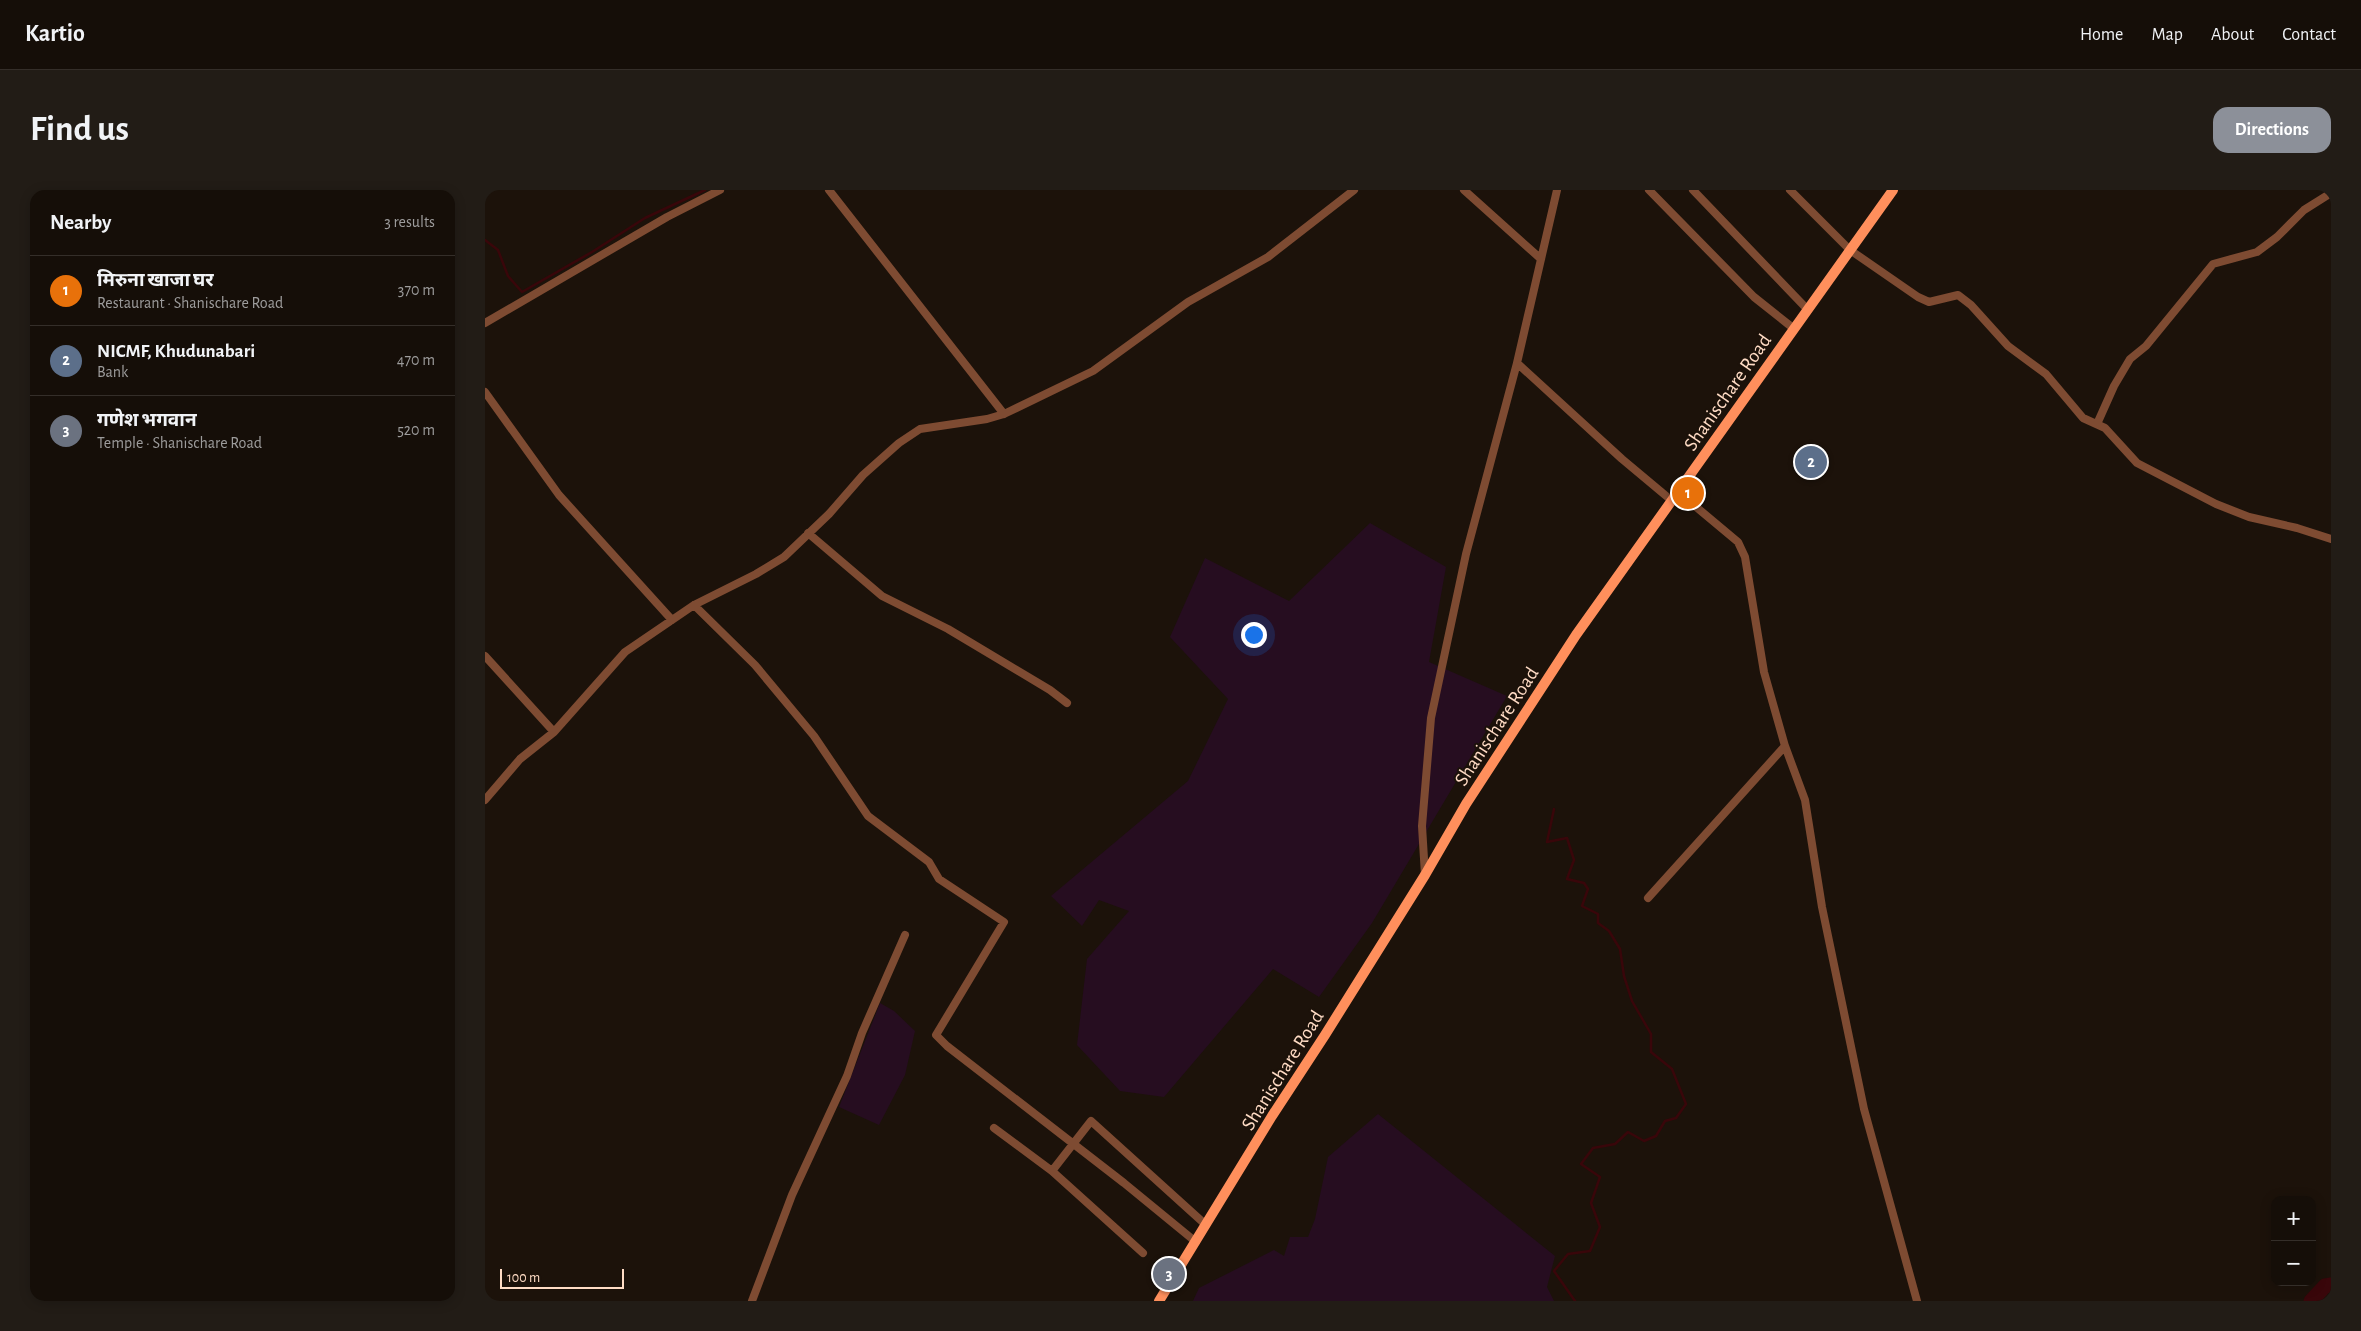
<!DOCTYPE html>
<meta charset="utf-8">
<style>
:root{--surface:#150e08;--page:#221c16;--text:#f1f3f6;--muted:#9d9c9c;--line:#342e29;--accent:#8c9099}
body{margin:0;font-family:"Alegreya Sans","Noto Sans Devanagari",sans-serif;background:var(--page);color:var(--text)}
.controls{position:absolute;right:15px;bottom:15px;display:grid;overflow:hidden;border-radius:10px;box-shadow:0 2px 12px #0003}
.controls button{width:45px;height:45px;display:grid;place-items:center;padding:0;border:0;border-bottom:1px solid var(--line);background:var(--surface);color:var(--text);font:25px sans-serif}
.scale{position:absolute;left:15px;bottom:12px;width:124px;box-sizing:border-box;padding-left:5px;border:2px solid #ffdcc5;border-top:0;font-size:14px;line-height:18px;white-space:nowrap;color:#ffdcc5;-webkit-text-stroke:4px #1c120a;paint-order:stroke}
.you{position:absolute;left:768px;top:444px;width:18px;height:18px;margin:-12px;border:4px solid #fff;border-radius:50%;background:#1a73e8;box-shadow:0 0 0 8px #1a73e833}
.badge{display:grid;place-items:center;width:32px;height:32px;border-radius:50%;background:var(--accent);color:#fff;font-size:16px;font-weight:700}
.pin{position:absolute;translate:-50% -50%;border:2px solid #fff;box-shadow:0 1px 5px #0006}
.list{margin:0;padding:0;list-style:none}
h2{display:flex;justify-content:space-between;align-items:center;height:65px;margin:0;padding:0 20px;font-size:21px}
h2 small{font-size:16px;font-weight:400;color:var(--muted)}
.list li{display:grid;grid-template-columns:32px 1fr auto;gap:15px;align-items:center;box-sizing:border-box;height:70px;padding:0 20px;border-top:1px solid var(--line)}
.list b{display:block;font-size:19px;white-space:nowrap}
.list p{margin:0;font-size:16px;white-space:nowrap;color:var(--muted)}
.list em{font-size:16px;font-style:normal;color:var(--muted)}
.map{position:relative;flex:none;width:1846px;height:1111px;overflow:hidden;border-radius:15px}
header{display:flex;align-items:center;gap:30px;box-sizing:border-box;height:70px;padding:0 25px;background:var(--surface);border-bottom:1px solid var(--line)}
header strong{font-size:24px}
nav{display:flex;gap:28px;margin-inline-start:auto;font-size:18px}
.intro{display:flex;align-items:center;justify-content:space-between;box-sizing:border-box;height:120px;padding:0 30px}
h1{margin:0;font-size:35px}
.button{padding:12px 22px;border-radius:15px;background:var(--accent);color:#fff;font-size:18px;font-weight:700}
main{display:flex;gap:30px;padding:0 30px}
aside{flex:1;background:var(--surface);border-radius:15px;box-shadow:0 2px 12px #0003}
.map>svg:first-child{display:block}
</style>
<header>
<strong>Kartio</strong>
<nav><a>Home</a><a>Map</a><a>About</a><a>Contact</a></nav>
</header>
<div class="intro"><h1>Find us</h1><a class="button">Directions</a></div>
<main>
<aside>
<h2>Nearby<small>3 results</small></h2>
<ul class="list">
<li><span class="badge" style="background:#e8710a">1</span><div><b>मिरुना खाजा घर</b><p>Restaurant · Shanischare Road</p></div><em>370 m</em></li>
<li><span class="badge" style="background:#5c6f8a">2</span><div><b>NICMF, Khudunabari</b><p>Bank</p></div><em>470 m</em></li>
<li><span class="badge" style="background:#6b7280">3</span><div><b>गणेश भगवान</b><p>Temple · Shanischare Road</p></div><em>520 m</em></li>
</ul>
</aside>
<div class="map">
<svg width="1846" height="1111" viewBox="0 0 1846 1111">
<rect width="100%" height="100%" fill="#1c120a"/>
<!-- green -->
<path fill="#260d20" d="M885 333 961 377 944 472 1022 506 887 733 834 807 788 779 679 907 635 901 592 855 602 769 644 721 614 710 597 736 566 706 703 591 743 509 685 447 720 368 804 411Z
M395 813 409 821 430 841 420 885 394 935 354 917Z
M893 924 1070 1066 1062 1097 1069 1111H708L714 1098 789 1060 799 1066 805 1047H823L830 1029 843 967Z"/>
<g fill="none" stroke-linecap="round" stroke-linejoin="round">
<!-- stream -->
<path stroke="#39060a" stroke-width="2.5" d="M0 50 13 60 23 86 37 102 107 62 160 28 220 0
M1069 619 1062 652 1082 648 1089 670 1082 689 1099 693 1103 699 1097 716 1113 724V733L1124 741 1135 759 1139 786 1147 811 1166 844V862L1187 879 1201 914 1191 928 1180 931 1171 946 1159 951 1143 942 1130 954 1108 958 1096 974 1115 987 1106 1013 1115 1037 1105 1061 1083 1064 1069 1081 1090 1111"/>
<!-- river -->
<path stroke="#39060a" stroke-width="15" d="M1826 1111 1840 1096 1846 1095"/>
<!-- street -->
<path stroke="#7e4b32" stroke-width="8" d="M344 0 519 224
M979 0 1056 69
M1164 0 1269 107 1308 138
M1208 0 1323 120
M1305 0 1365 60 1433 107 1444 112 1473 105 1486 115 1523 156 1561 184 1598 228 1620 238 1652 273 1731 314 1764 327 1812 338 1846 349
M0 133 182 27 235 0
M1032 173 1072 0
M0 202 74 305 187 430
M1612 234 1629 196 1645 169 1661 156 1728 74 1772 62 1792 47 1819 20 1846 3
M1192 301 1253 352 1260 367 1279 482 1300 556 1320 610 1337 717 1379 919 1432 1111
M323 343 397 406 463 439 565 500 582 513
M209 415 270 475 329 546 383 626 444 672 454 689 519 732 451 845 462 856 639 993 711 1052
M0 466 69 542
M0 610 35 569 69 542 140 462 209 415 271 384 299 367 344 324 378 285 414 253 435 239 502 229 519 224 608 181 703 112 783 67 869 0
M940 685 937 636 946 528 981 364 1032 173 1137 269 1186 310
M1163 708 1300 556
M509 938 567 981
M658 1063 567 981 606 931 721 1035
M267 1111 307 1005 362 886 377 843 420 745"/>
<!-- secondary -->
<path stroke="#ff8f5c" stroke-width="10" d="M674 1111 787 926 840 845 940 685 981 614 1091 445 1408 0"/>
</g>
<g text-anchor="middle" stroke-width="4" stroke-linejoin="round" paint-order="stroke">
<!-- street labels -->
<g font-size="20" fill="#ffdcc5" stroke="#1c120a">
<text transform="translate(1242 202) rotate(-55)" y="7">Shanischare Road</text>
<text transform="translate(1011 536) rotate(-57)" y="7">Shanischare Road</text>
<text transform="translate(797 880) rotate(-58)" y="7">Shanischare Road</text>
</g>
</g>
</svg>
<div class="controls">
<button>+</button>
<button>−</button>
</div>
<div class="scale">100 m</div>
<div class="you"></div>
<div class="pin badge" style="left:1203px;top:303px;background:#e8710a">1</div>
<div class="pin badge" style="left:1326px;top:272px;background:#5c6f8a">2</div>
<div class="pin badge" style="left:684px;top:1084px;background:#6b7280">3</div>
</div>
</main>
